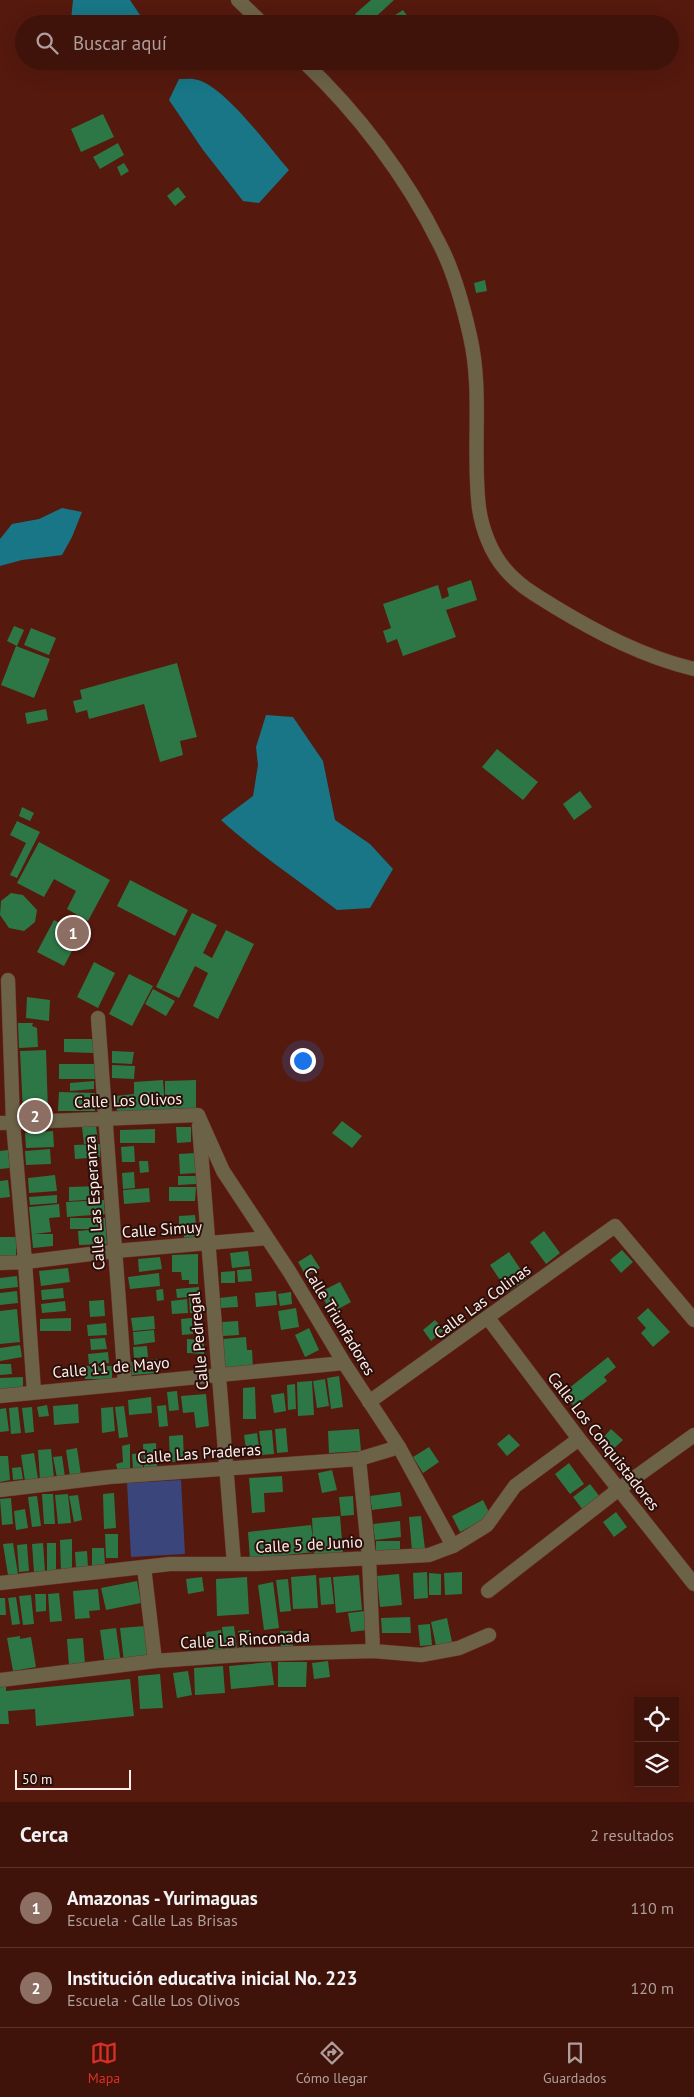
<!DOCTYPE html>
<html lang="es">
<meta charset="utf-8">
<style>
:root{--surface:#40130a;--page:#471c13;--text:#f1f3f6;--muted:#ae9e9c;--line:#59322b;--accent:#d93025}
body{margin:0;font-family:"PT Sans",sans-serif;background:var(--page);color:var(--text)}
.controls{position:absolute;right:15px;bottom:15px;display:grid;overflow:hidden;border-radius:0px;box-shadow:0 5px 20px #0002}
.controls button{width:45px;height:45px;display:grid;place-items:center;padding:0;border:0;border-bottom:1px solid var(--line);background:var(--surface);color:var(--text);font:25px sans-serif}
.scale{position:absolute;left:15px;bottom:12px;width:116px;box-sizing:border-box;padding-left:5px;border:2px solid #feeeea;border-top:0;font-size:14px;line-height:18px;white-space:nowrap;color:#feeeea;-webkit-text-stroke:4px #2a0f0a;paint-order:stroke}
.you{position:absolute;left:302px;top:1060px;width:18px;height:18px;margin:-12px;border:4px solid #fff;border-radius:50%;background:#1a73e8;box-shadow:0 0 0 8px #1a73e833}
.badge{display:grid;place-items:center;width:32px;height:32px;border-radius:50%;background:var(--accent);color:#fff;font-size:16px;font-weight:700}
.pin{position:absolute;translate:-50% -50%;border:2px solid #fff;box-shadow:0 1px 5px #0006}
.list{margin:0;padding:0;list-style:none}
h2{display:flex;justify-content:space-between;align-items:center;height:65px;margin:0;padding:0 20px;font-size:21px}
h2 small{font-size:16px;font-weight:400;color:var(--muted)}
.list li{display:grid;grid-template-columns:32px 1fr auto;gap:15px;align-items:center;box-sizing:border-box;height:80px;padding:0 20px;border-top:1px solid var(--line)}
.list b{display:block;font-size:19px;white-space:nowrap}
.list p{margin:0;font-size:16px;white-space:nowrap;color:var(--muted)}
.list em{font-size:16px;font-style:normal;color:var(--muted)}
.icon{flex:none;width:28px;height:28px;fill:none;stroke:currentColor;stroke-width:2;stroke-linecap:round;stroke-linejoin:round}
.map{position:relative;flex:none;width:694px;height:1802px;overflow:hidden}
.search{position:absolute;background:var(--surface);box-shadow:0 5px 20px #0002;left:15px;right:15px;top:15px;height:55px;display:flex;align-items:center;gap:12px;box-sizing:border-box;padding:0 18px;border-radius:28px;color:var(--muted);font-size:19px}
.sheet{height:225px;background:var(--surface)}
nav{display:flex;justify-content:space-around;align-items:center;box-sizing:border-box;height:70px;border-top:1px solid var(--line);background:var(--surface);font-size:14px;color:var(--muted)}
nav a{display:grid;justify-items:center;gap:2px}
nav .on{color:var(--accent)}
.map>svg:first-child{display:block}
</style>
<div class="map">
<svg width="694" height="1802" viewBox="0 0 694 1802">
<rect width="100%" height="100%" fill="#55190e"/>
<!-- green -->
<path fill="#39457b" d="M181 1480 185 1554 131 1557 127 1483Z"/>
<!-- water -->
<path fill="#187686" d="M73 0H130L146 24H74L71 20Z
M179 79C185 79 192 78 198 80 225 87 269 147 289 170L259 203 243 201 203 150 169 100Z
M62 508 82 512 72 537 62 555 22 560 0 566V539L12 524 39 519Z
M266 715 293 717 323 761 335 820 370 844 393 869 370 908 337 910C298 880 257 853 221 820L253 796 258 765 256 747Z"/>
<!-- building -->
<path fill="#2d7746" d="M371 0H394L368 24H364L355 14Z
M403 10 411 21 407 24H381Z
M103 114 114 137 81 152 71 129Z
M118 143 124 155 100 169 93 157Z
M124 163 129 171 121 176 117 167Z
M178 187 186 197 175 206 167 196Z
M485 280 487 291 476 293 474 283Z
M471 580 477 600 446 610 456 637 403 656 397 639 387 643 383 631 391 628 383 604 438 585 442 599 449 596 447 588Z
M14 626 24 630 17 646 7 641Z
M31 628 56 638 49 655 24 645Z
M16 646 50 659 34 698 1 685Z
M177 663 197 737 180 741 183 755 160 762 144 704 89 719 87 710 76 713 73 701 82 699 80 690Z
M46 709 48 720 27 724 25 713Z
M497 749 538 782 523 800 482 767Z
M580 791 592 807 574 820 563 804Z
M22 807 34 813 30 821 19 816Z
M17 821 40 832 17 878 10 875 26 843 10 835Z
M39 842 110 880 88 921 67 909 76 891 54 879 44 897 17 883Z
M130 880 188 910 175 936 117 906Z
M11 893 23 895 37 910 35 922 24 931 9 928 0 915 1 901Z
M192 913 217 925 203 953 212 958 226 930 254 944 218 1019 193 1006 208 973 195 966 179 998 156 987Z
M54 920 81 934 64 966 37 952Z
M94 962 115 973 98 1008 77 997Z
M129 974 153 986 132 1026 109 1014Z
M153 989 175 1001 166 1016 145 1004Z
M27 997 50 1000 49 1021 26 1018Z
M18 1023H33L32 1026 37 1028 38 1047 19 1048Z
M64 1039H93V1053L64 1052Z
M46 1050 48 1112 23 1113 20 1051Z
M112 1051 134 1052 132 1064 112 1063Z
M59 1064H96V1079H59Z
M112 1065 135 1066 134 1079 112 1078Z
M163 1080 165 1108V1081L196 1080V1109L117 1114 116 1096 134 1094V1082Z
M94 1081V1089L70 1091V1083Z
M59 1092 95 1093V1111H58Z
M342 1121 362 1136 352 1148 332 1133Z
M96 1126 98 1142 84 1144 82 1127Z
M176 1127H191V1142L177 1143Z
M155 1129V1143H120V1130Z
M53 1131 54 1147 26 1148 25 1133Z
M100 1144V1157L75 1159 74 1145Z
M134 1146 135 1162H122L121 1147Z
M50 1149 51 1164 26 1165 25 1151Z
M8 1150 10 1168 0 1169V1151Z
M196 1153 197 1173 180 1174 179 1154Z
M139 1161H148L149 1172 140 1173Z
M134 1172 135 1188 123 1189 122 1173Z
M55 1175 57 1191 29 1193 28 1178Z
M178 1176H196V1184L178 1185Z
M8 1180 10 1197 0 1198V1181Z
M100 1186 101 1199 69 1201V1187Z
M169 1187H196L195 1201H169Z
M149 1188 150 1202 124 1204 123 1190Z
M57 1195V1203L30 1205 29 1197Z
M104 1200 105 1214 67 1217 66 1202Z
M59 1204 60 1217 49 1218 51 1232 34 1234H53V1246L33 1248 29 1207Z
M195 1215 196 1225 179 1226V1216Z
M70 1218H105L107 1244 79 1245 78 1231 99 1229H70Z
M197 1228V1237L184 1238V1229Z
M544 1231 560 1253 546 1264 530 1242Z
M0 1237H16V1256H0Z
M622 1250 633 1262 621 1273 610 1260Z
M248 1251 250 1266 232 1268 230 1253Z
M509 1252 527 1279 508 1292 490 1265Z
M198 1254V1284H189V1280H182L181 1272H172V1255Z
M311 1254 320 1268 306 1276 298 1262Z
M160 1257 162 1269 139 1272 138 1259Z
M68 1268 70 1282 41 1286 39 1271Z
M251 1269 252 1281 238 1282 237 1270Z
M235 1271V1283H221V1272Z
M159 1273 160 1286 130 1289 128 1277Z
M17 1276 18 1287 0 1289V1278Z
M340 1282 351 1302 331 1313 320 1292Z
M199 1287 201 1312 190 1313 189 1297 177 1298 176 1289Z
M63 1288 64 1298 42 1300 41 1290Z
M163 1289 164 1300 157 1301 156 1290Z
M17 1291 18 1303 0 1305V1293Z
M276 1291 277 1305 256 1307 255 1293Z
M291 1292 292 1304 280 1306 278 1294Z
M237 1296 238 1307 221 1308 220 1298Z
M187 1299 188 1313 172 1314 171 1301Z
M104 1300 105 1316 90 1317 89 1301Z
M65 1301 66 1311 42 1313 41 1304Z
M296 1308 299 1327 281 1330 278 1311Z
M648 1308 670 1332 653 1347 641 1333 646 1328 637 1318Z
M17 1309 20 1342 0 1344V1311Z
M154 1316 155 1329 133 1331 131 1318Z
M71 1318V1331H40V1319Z
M192 1318 193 1334 182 1335 181 1319Z
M435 1320 444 1330 431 1341 423 1330Z
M238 1321 239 1335 223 1336 222 1322Z
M106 1323 107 1335 88 1336 87 1325Z
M309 1328 319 1350 305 1357 295 1335Z
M154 1330 155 1342 134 1345 133 1332Z
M246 1337 247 1350H252L253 1368 225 1370 223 1339Z
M105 1338 107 1349 91 1350 90 1339Z
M187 1339 204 1340V1354L187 1353Z
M20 1345 22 1357 0 1361V1348Z
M147 1346 148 1357 134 1358 133 1347Z
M108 1352 109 1363 89 1364 88 1354Z
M608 1357 616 1367 604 1377 607 1381 574 1407 563 1393Z
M157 1359 158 1373 132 1375 131 1362Z
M0 1364H11L12 1374 0 1375Z
M85 1366H112V1379H85Z
M339 1376 343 1407 331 1409 327 1378Z
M23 1377V1391L0 1392V1378Z
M325 1379 329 1406 317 1408 313 1381Z
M312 1381 314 1415 298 1416 297 1382Z
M295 1384 296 1409 288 1410 287 1385Z
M255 1387 256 1419H243V1388Z
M177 1391 179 1410 169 1411 167 1392Z
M284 1393 286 1411 274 1413 271 1395Z
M206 1394 209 1426 196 1428 194 1412 183 1413 181 1396Z
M151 1397 152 1413 129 1415 128 1400Z
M78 1404 79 1423 54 1425 53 1406Z
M47 1405 49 1416 39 1417 37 1407Z
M166 1405 168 1426 159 1427 157 1406Z
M124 1406 128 1437 119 1438 115 1407Z
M18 1407 21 1433 11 1434 9 1408Z
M32 1407 34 1432 25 1433 22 1408Z
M113 1407 115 1431 102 1433 101 1408Z
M6 1408 9 1431 0 1432V1409Z
M286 1428 288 1452 277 1453 275 1429Z
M359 1429 361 1451 329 1453 328 1431Z
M611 1429 623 1440 611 1451 600 1441Z
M272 1430 274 1454 262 1455 259 1431Z
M257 1433 260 1454 247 1456 244 1435Z
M509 1434 520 1445 507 1456 497 1444Z
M183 1435 184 1461 170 1462 169 1436Z
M156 1443 157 1467H144L143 1444Z
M130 1444V1471L118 1473 116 1464 123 1462 122 1446Z
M429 1447 439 1462 423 1473 413 1457Z
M77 1448 81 1475 70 1477 66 1450Z
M51 1449 54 1478 40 1480 38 1450Z
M34 1453 38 1479 25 1481 21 1455Z
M142 1453 143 1469H133L132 1454Z
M0 1456H8L10 1480 0 1482Z
M62 1456 65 1477 57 1478 53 1457Z
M569 1463 584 1484 570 1494 555 1474Z
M21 1467 23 1479 13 1480 12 1468Z
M332 1470 337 1490 322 1493 318 1473Z
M282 1476 283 1492 264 1493 265 1512 252 1513 249 1478Z
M590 1484 600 1497 583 1510 573 1497Z
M400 1492 402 1506 372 1510 370 1496Z
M114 1493 116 1528 104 1529 103 1494Z
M42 1494H53L55 1524H44Z
M68 1494 71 1523 58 1524 55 1495Z
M78 1495 82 1520 74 1522 69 1496Z
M37 1496 41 1526 32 1527 28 1497Z
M353 1496 354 1515 341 1516 339 1497Z
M11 1498 13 1524 2 1525 0 1499Z
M483 1500 491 1516 460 1532 452 1516Z
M25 1509 28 1528 16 1530 14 1511Z
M616 1512 627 1527 614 1537 603 1522Z
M340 1516 343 1553 314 1555V1552L250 1559 248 1532 311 1525 313 1539 312 1518Z
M421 1516 425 1549 412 1551 409 1517Z
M400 1521 401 1537 375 1540 373 1524Z
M105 1534H118V1558H106Z
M72 1539V1573H61L60 1540Z
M376 1541H400V1553H376Z
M13 1543 18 1574 8 1575 3 1544Z
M43 1543 45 1571 34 1572 32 1544Z
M47 1543H56V1571H47Z
M27 1544 29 1571 19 1572 17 1545Z
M92 1548H104L105 1566H92Z
M87 1551 88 1567 76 1568 75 1552Z
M427 1572 428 1598 414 1599 413 1573Z
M462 1572V1594L445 1595 444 1573Z
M429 1573 441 1574V1595H429Z
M399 1574 402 1605 380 1607 377 1576Z
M316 1575 318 1608 293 1609 291 1577Z
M359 1575 362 1610 336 1613 333 1577Z
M202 1577 204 1591 188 1594 186 1579Z
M247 1577 249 1614 217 1616 216 1579Z
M331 1577 334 1604 321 1605 319 1578Z
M288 1579 291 1611 280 1612 276 1580Z
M137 1581 141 1603 106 1610 101 1588Z
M273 1582 279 1628 264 1630 258 1585Z
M98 1589 100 1610 89 1611 90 1618 75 1619 73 1591Z
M59 1593 62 1621 50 1622 48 1594Z
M35 1594H46V1611L36 1612Z
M31 1595 34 1624 23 1625 19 1596Z
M16 1597 20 1624 12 1625 8 1598Z
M0 1598H5L6 1615H0Z
M365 1611 367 1630 351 1632 348 1613Z
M410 1617 411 1633H382L381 1618Z
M447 1618 452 1642 436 1646 431 1622Z
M430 1624 432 1645 420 1646 418 1625Z
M145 1626 149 1659 124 1662 120 1628Z
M234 1626 237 1649 225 1651 222 1627Z
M116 1628 121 1663 105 1665 100 1630Z
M221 1630 223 1649 208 1651 206 1632Z
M250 1630 252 1651H239L238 1631Z
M280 1631H293V1648H281Z
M20 1636V1639L31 1637 36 1667 13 1671 7 1638Z
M83 1638 85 1664 69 1666 67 1639Z
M328 1661 330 1677 314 1679 312 1663Z
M271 1662 274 1685 231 1689 229 1666Z
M278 1662H307L306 1687H278Z
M223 1666 225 1693 195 1695 194 1668Z
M188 1671 192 1695 177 1698 173 1673Z
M160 1674 163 1708 140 1709 138 1676Z
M130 1679 134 1716 36 1726 35 1709 8 1711 9 1724H0V1685L6 1684V1691Z"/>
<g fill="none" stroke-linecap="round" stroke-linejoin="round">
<defs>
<path id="minor" d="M8 980 13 1122 25 1262 34 1392
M98 1018 125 1384
M198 1115 223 1171 289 1271 344 1363 399 1447 453 1546
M0 1123 198 1115
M199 1126 234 1564
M0 1263 25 1262 115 1251 267 1238
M488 1318 579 1439 694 1584
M0 1396 344 1363
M369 1402 615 1226 694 1320
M359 1459 369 1558 373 1651
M0 1490 109 1477 359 1459 399 1447
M144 1567 155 1661
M0 1583 170 1564H257L429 1555 453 1546 487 1525 515 1486 579 1439
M488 1591 619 1489 694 1435
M0 1680 155 1661 240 1655 373 1651 421 1655 459 1648 489 1635"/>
<path id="tertiary" d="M238 0 263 24
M303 61C357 112 406 176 439 243 454 271 463 305 470 336 483 392 472 451 479 508 482 529 491 553 505 569 519 586 536 595 555 607 598 633 644 657 694 669"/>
</defs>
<!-- minor casing -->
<use href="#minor" stroke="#6d372d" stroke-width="15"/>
<!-- tertiary casing -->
<use href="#tertiary" stroke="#6d372d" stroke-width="15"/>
<!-- minor -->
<use href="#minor" stroke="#6b6247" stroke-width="14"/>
<!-- tertiary -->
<use href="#tertiary" stroke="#6b6247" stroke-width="14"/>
</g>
<g text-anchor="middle" stroke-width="4" stroke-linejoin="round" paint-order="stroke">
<!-- street labels -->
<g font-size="16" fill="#feeeea" stroke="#2a0f0a">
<text transform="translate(128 1100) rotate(-2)" y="6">Calle Los Olivos</text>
<text transform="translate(94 1203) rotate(-94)" y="6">Calle Las Esperanza</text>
<text transform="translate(162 1229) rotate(-4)" y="6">Calle Simuy</text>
<text transform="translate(482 1301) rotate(-36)" y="6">Calle Las Colinas</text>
<text transform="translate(340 1321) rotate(59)" y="6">Calle Triunfadores</text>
<text transform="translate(198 1341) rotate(-95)" y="6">Calle Pedregal</text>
<text transform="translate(111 1367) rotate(-5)" y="6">Calle 11 de Mayo</text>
<text transform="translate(604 1441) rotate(52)" y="6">Calle Los Conquistadores</text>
<text transform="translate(199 1453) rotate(-4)" y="6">Calle Las Praderas</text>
<text transform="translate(309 1544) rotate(-3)" y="6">Calle 5 de Junio</text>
<text transform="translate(245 1639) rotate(-3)" y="6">Calle La Rinconada</text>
</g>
</g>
</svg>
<div class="controls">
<button><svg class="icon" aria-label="locate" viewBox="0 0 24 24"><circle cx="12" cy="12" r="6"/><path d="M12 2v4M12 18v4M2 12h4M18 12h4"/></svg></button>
<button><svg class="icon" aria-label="layers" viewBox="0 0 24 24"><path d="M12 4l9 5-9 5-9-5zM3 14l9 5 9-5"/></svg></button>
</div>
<div class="scale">50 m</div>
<div class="you"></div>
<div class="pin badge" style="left:73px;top:933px;background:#8d6e63">1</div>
<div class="pin badge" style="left:35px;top:1116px;background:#8d6e63">2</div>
<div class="search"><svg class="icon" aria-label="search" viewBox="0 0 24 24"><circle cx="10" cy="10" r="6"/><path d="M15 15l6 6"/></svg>Buscar aquí</div>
</div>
<section class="sheet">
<h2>Cerca<small>2 resultados</small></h2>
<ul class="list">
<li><span class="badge" style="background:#8d6e63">1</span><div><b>Amazonas - Yurimaguas</b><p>Escuela · Calle Las Brisas</p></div><em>110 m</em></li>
<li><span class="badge" style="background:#8d6e63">2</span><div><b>Institución educativa inicial No. 223</b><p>Escuela · Calle Los Olivos</p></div><em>120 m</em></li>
</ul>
</section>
<nav>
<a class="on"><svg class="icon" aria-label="map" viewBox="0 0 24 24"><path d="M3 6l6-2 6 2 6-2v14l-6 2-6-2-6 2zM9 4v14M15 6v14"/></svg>Mapa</a>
<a><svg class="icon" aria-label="directions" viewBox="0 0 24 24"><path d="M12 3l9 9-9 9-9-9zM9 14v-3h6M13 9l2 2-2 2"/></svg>Cómo llegar</a>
<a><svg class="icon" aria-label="saved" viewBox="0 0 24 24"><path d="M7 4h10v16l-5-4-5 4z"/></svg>Guardados</a>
</nav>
